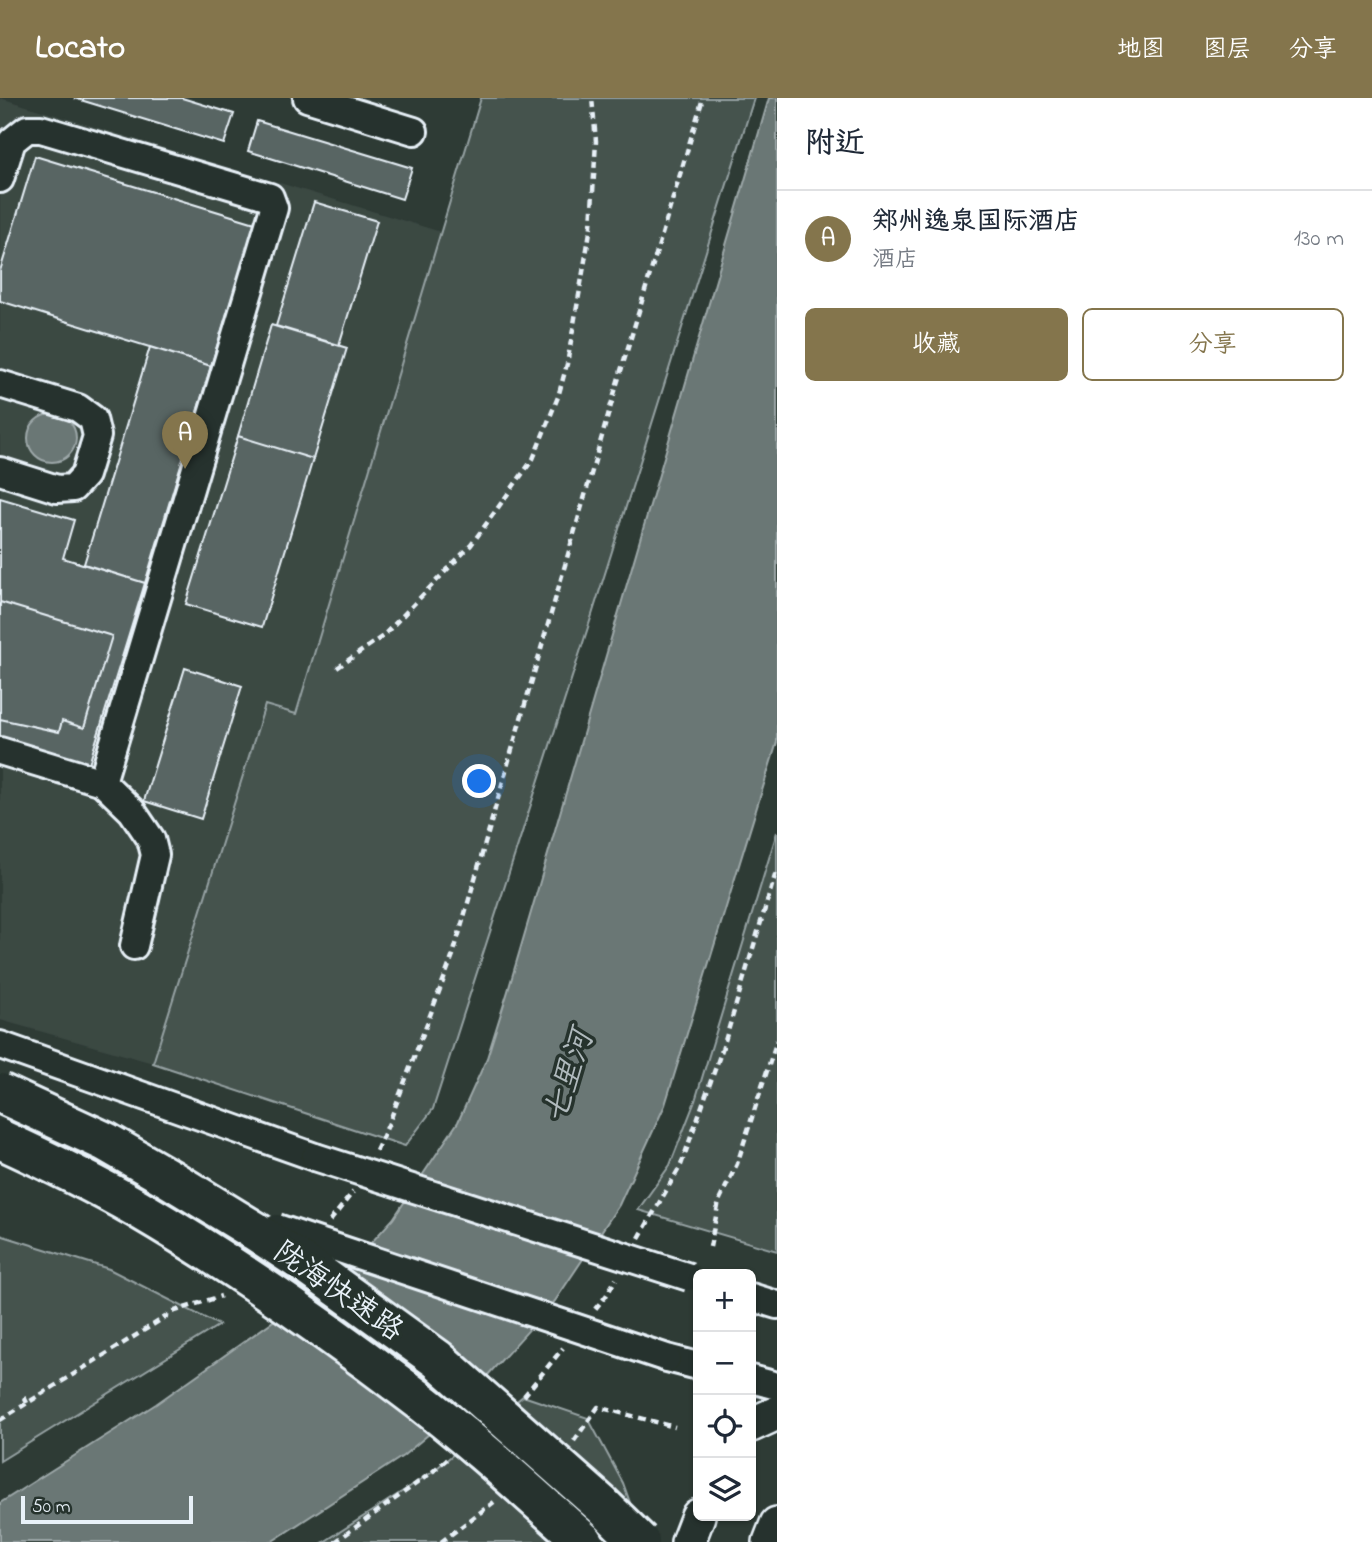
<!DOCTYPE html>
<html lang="zh">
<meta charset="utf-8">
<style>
:root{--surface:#fff;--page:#f6f6f7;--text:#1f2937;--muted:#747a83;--line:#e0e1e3;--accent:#84754c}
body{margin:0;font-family:"Indie Flower","LXGW WenKai TC",sans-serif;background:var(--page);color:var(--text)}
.controls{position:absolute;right:21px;bottom:21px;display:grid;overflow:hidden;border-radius:10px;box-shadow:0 2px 5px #0004}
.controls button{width:63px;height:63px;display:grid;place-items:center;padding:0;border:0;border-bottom:2px solid var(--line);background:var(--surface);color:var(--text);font:35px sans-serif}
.scale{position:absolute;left:21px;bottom:18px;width:172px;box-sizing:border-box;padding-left:7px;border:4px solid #e8f1f8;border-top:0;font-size:19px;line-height:24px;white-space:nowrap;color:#e8f1f8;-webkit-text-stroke:5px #26332d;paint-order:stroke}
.you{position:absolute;left:480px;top:684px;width:24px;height:24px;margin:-18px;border:5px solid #fff;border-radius:50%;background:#1a73e8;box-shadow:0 0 0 10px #1a73e833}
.badge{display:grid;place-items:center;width:46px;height:46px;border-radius:50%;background:var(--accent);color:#fff;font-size:23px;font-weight:700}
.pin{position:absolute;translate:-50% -58px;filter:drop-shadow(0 2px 4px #0008)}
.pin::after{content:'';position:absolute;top:37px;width:24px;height:21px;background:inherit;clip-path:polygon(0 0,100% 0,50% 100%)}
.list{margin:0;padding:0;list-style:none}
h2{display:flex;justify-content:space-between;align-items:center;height:91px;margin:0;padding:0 28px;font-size:30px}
h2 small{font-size:23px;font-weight:400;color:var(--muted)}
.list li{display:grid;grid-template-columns:46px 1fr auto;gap:21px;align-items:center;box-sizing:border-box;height:98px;padding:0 28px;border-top:2px solid var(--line)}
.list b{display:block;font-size:26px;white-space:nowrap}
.list p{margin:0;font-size:23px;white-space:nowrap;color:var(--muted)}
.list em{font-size:23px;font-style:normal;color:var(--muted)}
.actions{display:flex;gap:14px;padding:21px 28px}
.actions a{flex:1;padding:16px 0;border:2px solid var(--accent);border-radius:10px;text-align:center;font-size:24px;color:var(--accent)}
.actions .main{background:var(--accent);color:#fff}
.icon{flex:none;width:38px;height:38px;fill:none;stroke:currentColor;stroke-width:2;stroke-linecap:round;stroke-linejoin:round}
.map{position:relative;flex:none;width:777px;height:1444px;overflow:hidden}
header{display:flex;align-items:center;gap:42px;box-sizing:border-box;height:98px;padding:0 35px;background:var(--accent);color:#fff}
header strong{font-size:33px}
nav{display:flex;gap:38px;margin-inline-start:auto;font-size:24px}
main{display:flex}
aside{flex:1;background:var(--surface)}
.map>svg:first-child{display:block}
</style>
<header>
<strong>Locato</strong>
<nav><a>地图</a><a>图层</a><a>分享</a></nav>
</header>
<main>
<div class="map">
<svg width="777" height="1444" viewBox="0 0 777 1444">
<rect width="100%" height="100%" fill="#2e3b35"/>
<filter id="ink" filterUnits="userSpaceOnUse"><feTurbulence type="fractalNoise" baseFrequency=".0143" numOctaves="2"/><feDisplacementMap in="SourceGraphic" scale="14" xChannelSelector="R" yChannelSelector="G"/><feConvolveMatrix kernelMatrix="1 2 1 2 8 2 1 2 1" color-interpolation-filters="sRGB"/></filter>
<g filter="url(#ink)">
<!-- built -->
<path fill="#3b4843" d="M0 0 441 134 295 617 265 608 153 965 0 922Z"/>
<!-- green -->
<path fill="#45524e" stroke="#96a2a3" stroke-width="2" d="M481 0H754L592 517 433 1011 405 1048 153 965 265 607 296 616Z
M777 734V1153L638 1112 670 1067 695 1003Z
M0 1137 109 1171 219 1227 0 1363Z
M523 1298 588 1320 623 1385 634 1416 635 1444H324L431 1375Z"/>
<!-- water -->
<path fill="#6b7775" stroke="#9da8a9" stroke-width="2" d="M769 0H777V644L665 1007 619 1107 555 1203 467 1300 429 1336 403 1358 271 1444H0V1405L156 1306 348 1170 393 1121 458 1024 487 960 508 893Z
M28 340a24 24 0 1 1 48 0a24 24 0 1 1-48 0Z"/>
<!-- building -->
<path fill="#596563" stroke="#e8f1f8" stroke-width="2" d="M74 0H182L234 16 224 46Z
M257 23 412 70 402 101 248 53Z
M35 58 255 125 211 268 0 203V173Z
M314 104 377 123 339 247 276 228Z
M271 227 347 250 313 361 238 338Z
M150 249 211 268 145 485 84 466Z
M238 338 313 361 262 529 186 506Z
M0 400 74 422 63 460 145 485 89 666 0 639V621L59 634 62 623 84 630 112 538 0 504Z
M0 504 112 538 84 630 62 623 59 634 0 621Z
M185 570 242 588 201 721 144 703Z"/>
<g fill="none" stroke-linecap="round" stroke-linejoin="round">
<defs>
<path id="minor" d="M307 0 414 33
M0 81 12 43 27 31H41L270 99 274 110 102 684
M0 286 78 310 93 321 97 338 85 377 73 390 57 391 0 373
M0 653 102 684 132 713 151 741 155 757 134 848
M0 947 315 1059
M128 1094 206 1113
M751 1199 777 1207
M667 1260 698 1268
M751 1281 777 1288"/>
<path id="major" d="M751 1327 777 1315
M688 1444 698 1418
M770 1444 777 1426"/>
</defs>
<!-- minor casing -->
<use href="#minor" stroke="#e8f1f8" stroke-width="32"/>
<!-- major casing -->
<use href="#major" stroke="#e8f1f8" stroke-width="38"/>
<!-- path -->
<path stroke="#e8f1f8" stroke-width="4.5" stroke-dasharray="7 5" stroke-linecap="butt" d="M337 570 383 538 471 447 533 361 558 299 567 266 591 128 596 43 592 0
M376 1053 389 1025 453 857 617 286 703 0
M330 1123 353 1094
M639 1140 681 1067 724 946 777 771
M710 1149 719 1103 737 1066 777 942
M595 1211 606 1198 616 1181
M524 1298 563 1250
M24 1299 27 1305
M0 1322 175 1213 221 1198
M574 1343 598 1309 675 1329
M335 1444 431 1375 447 1361
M441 1444 494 1404"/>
<!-- minor -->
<use href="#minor" stroke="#26332d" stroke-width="26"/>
<!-- major -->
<use href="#major" stroke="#26332d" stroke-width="33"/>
<defs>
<path id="minor-bridge" d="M315 1059 689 1179
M277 1130 667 1260"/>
<path id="highway-bridge" d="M0 995 106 1044 170 1081 255 1133 311 1170 437 1261 602 1407 640 1444
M0 1041C46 1062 93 1085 137 1110 231 1165 320 1227 406 1292 468 1338 526 1392 584 1444"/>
</defs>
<!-- minor-bridge casing -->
<use href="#minor-bridge" stroke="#e8f1f8" stroke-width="32" stroke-linecap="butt"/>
<!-- highway-bridge casing -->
<use href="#highway-bridge" stroke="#e8f1f8" stroke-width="44" stroke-linecap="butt"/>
<!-- minor-bridge -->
<use href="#minor-bridge" stroke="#26332d" stroke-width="26"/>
<!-- highway-bridge -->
<use href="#highway-bridge" stroke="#26332d" stroke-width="38"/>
</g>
</g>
<g text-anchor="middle" stroke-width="7" stroke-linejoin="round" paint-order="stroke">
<!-- street labels -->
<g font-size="30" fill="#e8f1f8" stroke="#26332d">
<text transform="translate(339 1192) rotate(35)" y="10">陇海快速路</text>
</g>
<!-- water labels -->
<g font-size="32" font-style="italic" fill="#b0babd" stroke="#26332d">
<text transform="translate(567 978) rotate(-72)" y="11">七里河</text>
</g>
</g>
</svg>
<div class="controls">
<button>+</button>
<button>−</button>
<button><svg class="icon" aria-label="locate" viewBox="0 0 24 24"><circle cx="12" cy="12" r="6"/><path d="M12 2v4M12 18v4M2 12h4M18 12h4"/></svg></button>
<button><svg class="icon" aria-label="layers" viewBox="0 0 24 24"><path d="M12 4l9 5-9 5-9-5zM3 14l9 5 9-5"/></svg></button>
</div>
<div class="scale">50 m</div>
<div class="you"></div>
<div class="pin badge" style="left:185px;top:371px">A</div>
</div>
<aside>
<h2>附近<small></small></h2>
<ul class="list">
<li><span class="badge">A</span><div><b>郑州逸泉国际酒店</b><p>酒店</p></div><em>130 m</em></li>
</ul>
<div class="actions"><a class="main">收藏</a><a>分享</a></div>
</aside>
</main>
